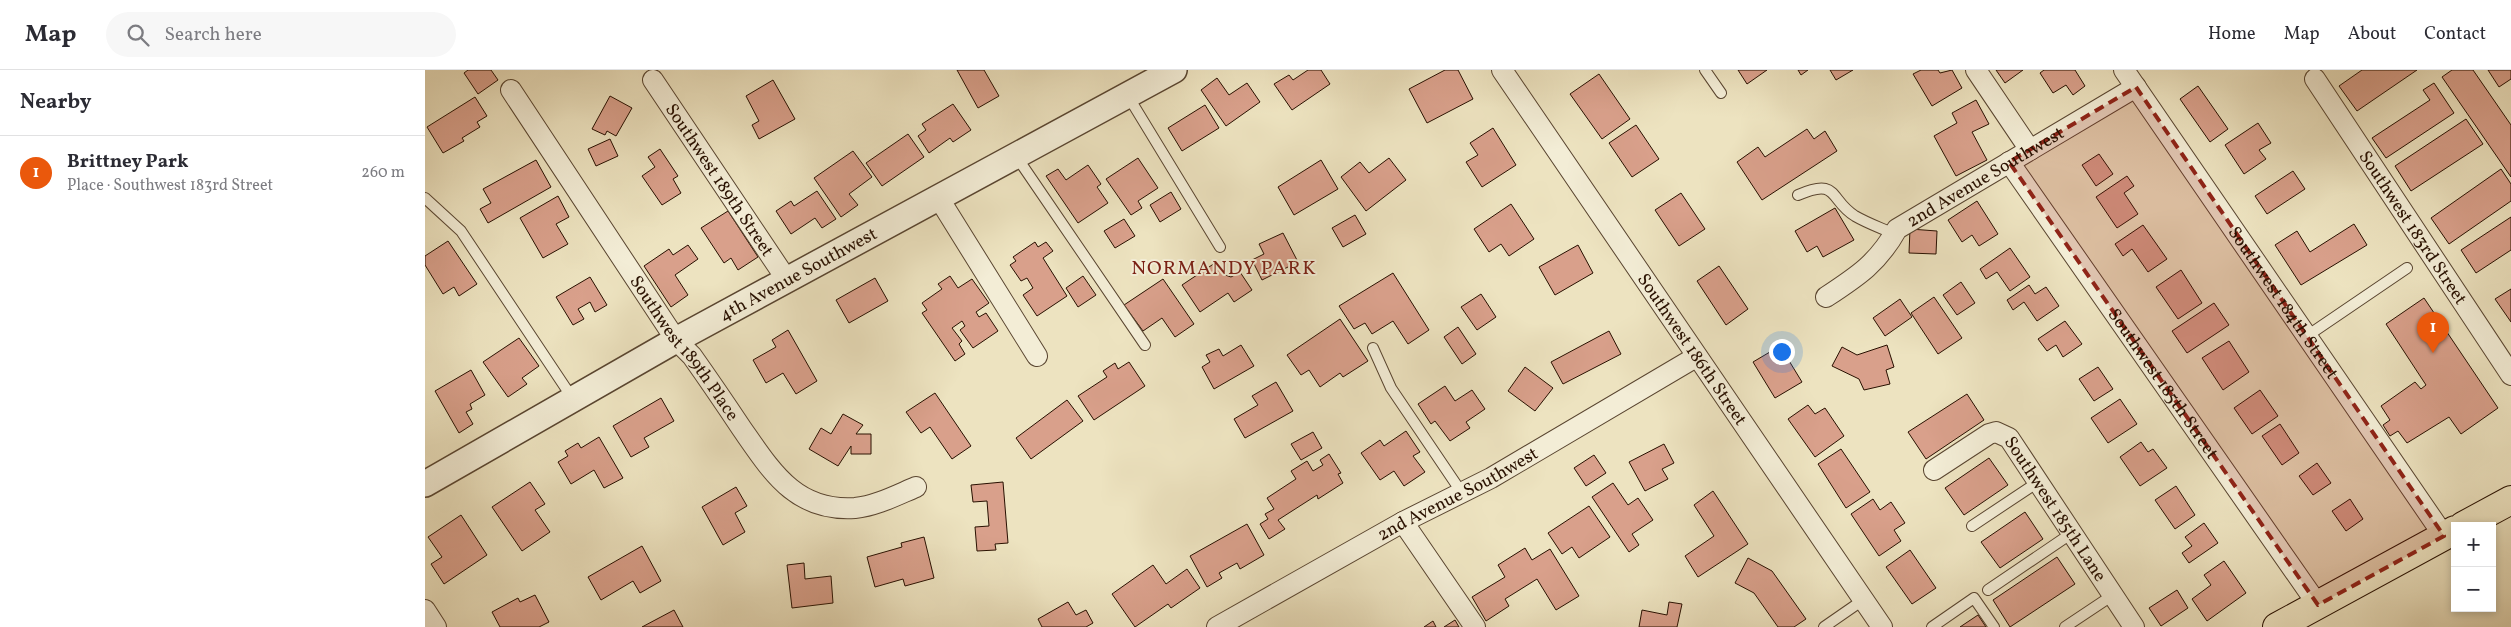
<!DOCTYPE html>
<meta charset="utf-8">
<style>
:root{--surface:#fff;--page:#f7f7f7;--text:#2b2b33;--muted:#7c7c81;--line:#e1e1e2;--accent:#ea580c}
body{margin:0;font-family:Vollkorn,serif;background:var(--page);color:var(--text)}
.controls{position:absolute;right:15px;bottom:15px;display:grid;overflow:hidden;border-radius:0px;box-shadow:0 2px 8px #0003}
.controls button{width:45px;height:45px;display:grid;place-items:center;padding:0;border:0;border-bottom:1px solid var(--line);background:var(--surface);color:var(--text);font:25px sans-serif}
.you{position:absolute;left:1356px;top:281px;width:18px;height:18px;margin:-12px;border:4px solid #fff;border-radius:50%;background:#1a73e8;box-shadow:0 0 0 8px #1a73e833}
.badge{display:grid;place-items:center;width:32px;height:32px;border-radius:50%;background:var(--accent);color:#fff;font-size:16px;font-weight:700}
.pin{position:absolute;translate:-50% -41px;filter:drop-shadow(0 1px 2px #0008)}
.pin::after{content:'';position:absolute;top:26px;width:18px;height:15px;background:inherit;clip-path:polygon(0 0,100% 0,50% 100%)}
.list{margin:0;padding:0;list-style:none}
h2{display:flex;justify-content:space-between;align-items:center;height:65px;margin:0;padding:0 20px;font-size:21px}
h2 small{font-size:16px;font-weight:400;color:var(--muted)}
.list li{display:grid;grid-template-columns:32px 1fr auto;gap:15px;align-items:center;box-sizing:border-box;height:75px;padding:0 20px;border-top:1px solid var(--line)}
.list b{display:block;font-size:19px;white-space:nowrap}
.list p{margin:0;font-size:16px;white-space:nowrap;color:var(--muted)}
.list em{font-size:16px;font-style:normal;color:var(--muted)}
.icon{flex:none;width:28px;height:28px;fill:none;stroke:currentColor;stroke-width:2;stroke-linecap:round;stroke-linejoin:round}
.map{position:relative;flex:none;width:2086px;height:557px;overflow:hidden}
header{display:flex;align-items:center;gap:30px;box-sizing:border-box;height:70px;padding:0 25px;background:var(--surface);border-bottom:1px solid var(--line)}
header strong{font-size:24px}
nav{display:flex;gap:28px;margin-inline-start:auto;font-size:18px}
.search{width:350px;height:45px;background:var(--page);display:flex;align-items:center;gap:12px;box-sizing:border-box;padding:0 18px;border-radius:28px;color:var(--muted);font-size:19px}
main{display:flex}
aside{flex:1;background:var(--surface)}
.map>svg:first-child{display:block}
</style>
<header>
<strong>Map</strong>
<div class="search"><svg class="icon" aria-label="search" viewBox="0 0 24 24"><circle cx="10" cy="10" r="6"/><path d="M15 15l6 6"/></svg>Search here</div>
<nav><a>Home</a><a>Map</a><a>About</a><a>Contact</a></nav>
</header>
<main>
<aside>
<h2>Nearby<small></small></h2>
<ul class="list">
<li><span class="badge">1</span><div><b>Brittney Park</b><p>Place · Southwest 183rd Street</p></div><em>260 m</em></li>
</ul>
</aside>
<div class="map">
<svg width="2086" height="557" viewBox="0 0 2086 557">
<rect width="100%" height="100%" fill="#ede3c0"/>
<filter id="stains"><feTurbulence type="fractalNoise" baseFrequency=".004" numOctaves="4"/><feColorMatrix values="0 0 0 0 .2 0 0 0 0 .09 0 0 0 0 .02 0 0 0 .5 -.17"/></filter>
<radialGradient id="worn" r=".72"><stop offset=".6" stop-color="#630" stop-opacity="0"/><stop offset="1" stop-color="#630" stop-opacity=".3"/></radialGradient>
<!-- building -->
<path fill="#d9a08b" stroke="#281000" d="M43 0H66L73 10 53 24 39 3Z
M532 0H559L574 26 553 38Z
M883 0H896L905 14 867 40 849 14 864 5 868 10Z
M1020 0H1033L1048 29 1002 53 984 19Z
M1313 0H1342L1322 14Z
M1373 0H1383L1376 5Z
M1405 0H1428L1411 10Z
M1496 0H1513L1515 3 1527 0 1537 18 1507 36 1488 4Z
M1571 0H1598L1580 13Z
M1619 0H1650L1660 16 1648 25 1641 15 1628 23 1615 3Z
M1937 0H1992L1932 41 1914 16Z
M2027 0H2048L2086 55V107L2017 7Z
M2063 0H2086V9L2074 17Z
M1174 4 1205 49 1177 69 1145 24Z
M792 8 804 25 822 13 835 32 801 56 776 20Z
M348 10 370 49 334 69 327 55 334 51 321 26Z
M2009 13 2029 43 1961 88 1947 68 2005 30 1998 20Z
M1773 16 1803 59 1785 72 1755 29Z
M185 26 207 38 191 66 182 61 180 65 167 59Z
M50 27 62 46 52 52 55 57 37 68 39 71 18 83 2 57Z
M1551 30 1564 54 1547 62 1562 90 1531 106 1509 66 1532 53 1527 43Z
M528 34 546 60 528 72 525 68 504 83 493 66 501 60 497 54Z
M780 35 794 58 757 81 743 58Z
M2041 49 2058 74 1986 121 1970 96Z
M1833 53 1846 73 1834 80 1841 89 1819 104 1800 75Z
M1211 55 1234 89 1207 107 1184 73Z
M1068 58 1091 95 1057 117 1041 92 1053 85 1045 73Z
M1382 59 1389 69 1400 61 1412 81 1337 130 1312 92 1333 77 1340 87Z
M483 64 499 87 457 116 441 93Z
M185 69 193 86 171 96 163 79Z
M235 79 253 106 248 109 256 123 237 135 217 106 230 97 223 87Z
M428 81 447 107 424 124 433 135 416 147 389 108Z
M1674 84 1688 104 1671 116 1657 95Z
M713 88 733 118 713 131 717 138 706 145 681 109Z
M964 88 981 110 941 141 916 107 935 92 944 103Z
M111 90 126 117 63 153 55 139 66 133 58 119Z
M896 90 913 119 869 145 853 117Z
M663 95 676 114 672 117 683 133 653 153 621 106 633 99 641 110Z
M2076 99 2086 114V131L2024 174 2006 148Z
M1868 101 1880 119 1842 144 1830 126Z
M1702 106 1709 116 1699 123 1713 144 1692 158 1671 127Z
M392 121 411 149 397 158 390 148 366 164 351 141 366 131 369 136Z
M746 122 756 139 735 152 725 135Z
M1256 123 1280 159 1254 176 1230 140Z
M133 126 144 147 131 154 143 174 118 188 95 148Z
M1552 131 1573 164 1554 176 1547 165 1537 172 1523 150Z
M1086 134 1109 169 1084 186 1076 174 1064 182 1049 159Z
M1410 138 1429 170 1398 187 1392 176 1382 182 1370 161Z
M303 141 333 187 313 200 306 188 299 193 276 158Z
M930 145 941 164 918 177 907 158Z
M2086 147V180L2051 203 2036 180Z
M699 149 710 166 690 178 679 161Z
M1929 154 1942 175 1876 215 1850 175 1872 161 1885 182Z
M1718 155 1742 189 1723 202 1707 179 1698 186 1690 174Z
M1485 159 1512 161 1511 184 1484 183Z
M858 163 873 192 837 210 827 190 839 184 834 174Z
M23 171 52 214 34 226 29 217 18 224 0 195V186Z
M610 172 613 177 621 172 628 181 618 188 642 226 612 246 598 225 608 218 602 208 596 211 585 195 591 191 588 187Z
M263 175 273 189 250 205 263 225 246 237 219 196 244 179 248 185Z
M1153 175 1168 203 1130 225 1114 197Z
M1585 178 1605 207 1585 221 1572 202 1561 209 1555 199Z
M790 193 800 205 806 207 815 202 827 220 809 232 803 223 775 242 757 215Z
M1294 196 1323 239 1301 255 1272 211Z
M1756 200 1777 233 1753 249 1731 217Z
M968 203 1004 260 983 274 968 251 947 264 940 253 929 259 914 236Z
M525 206 533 218 547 209 564 233 551 242 554 247 561 243 573 261 548 278 535 260 540 256 537 251 527 258 537 271 534 274 540 284 530 291 497 243 502 240 497 233 517 219 513 214Z
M658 206 671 225 653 237 641 218Z
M165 207 182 235 170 242 165 232 153 239 159 249 148 255 131 227Z
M450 208 463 231 424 253 411 230Z
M738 209 769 254 750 267 737 248 718 261 699 235Z
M1536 212 1550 233 1532 245 1518 225Z
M1604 215 1610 224 1621 217 1634 236 1612 251 1599 232 1588 240 1582 230Z
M2086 219V252L2070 229Z
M1056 224 1071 247 1052 260 1036 237Z
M1509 227 1537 268 1513 284 1486 243Z
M1999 228 2073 338 2036 364 2024 347 1982 373 1973 361 1965 366 1958 355 1965 350 1956 336 1990 312 1996 319 2001 315 1961 254Z
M1475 229 1487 247 1460 266 1448 248Z
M1789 233 1804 255 1762 283 1747 261Z
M915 249 943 291 918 307 915 303 895 317 884 300 876 305 862 285Z
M1640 251 1657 274 1638 287 1631 275 1622 281 1613 269Z
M1033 257 1051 284 1037 294 1019 267Z
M363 260 392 311 371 324 358 303 341 313 328 290 351 277 347 270Z
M1184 261 1196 284 1138 314 1126 292Z
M94 268 114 296 97 308 102 314 83 327 58 292Z
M1804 271 1824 302 1798 320 1777 288Z
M816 275 829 296 789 319 777 297 785 292 781 285 794 279 798 286Z
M1462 275 1469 297 1461 300 1465 314 1439 320 1434 309 1407 296 1417 277 1432 285Z
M1355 276 1377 312 1350 328 1328 292Z
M704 292 720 316 669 350 653 326 682 307 678 301 690 293 693 299Z
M1100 297 1128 318 1110 341 1083 321Z
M1673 297 1688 319 1669 331 1654 309Z
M46 300 60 325 45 334 47 339 41 342 48 354 34 363 10 321Z
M851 312 868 341 820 368 809 349 833 335 827 326Z
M1020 316 1030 331 1047 320 1060 339 1041 352 1045 358 1025 371 1010 351 1006 354 993 334Z
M1835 320 1853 346 1827 364 1809 338Z
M510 323 546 376 527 389 505 357 496 363 481 342Z
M1542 324 1559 350 1501 389 1483 362Z
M236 328 249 351 219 368 224 377 206 387 188 356Z
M1695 329 1712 354 1683 373 1666 348Z
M642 330 658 351 606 389 591 368Z
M1383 335 1390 344 1400 338 1419 366 1390 387 1363 349Z
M418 344 438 355 431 364H446V384H426V376L413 396 384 379 396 358 406 364Z
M1855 354 1874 383 1857 395 1837 366Z
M981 361 995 382 988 386 1000 402 979 416 969 401 955 410 936 383 955 370 959 376Z
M888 362 897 378 876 390 866 374Z
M174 367 198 408 179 418 169 400 146 414 133 392 143 386 140 381 153 373 156 378Z
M1716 372 1723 382 1728 379 1742 398 1715 416 1695 387Z
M1239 374 1249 393 1237 399 1243 409 1220 421 1204 392Z
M1416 379 1445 422 1421 438 1393 394Z
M904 384 916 403 913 404 918 413 893 429 892 425 853 450 860 459 844 469 835 454 843 449 840 444 849 439 842 428 871 409 866 401 882 391 888 401 898 395 895 390Z
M1169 385 1181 403 1161 416 1149 398Z
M1564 388 1583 415 1539 445 1520 418Z
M1892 393 1906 413 1888 425 1874 406Z
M105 412 120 434 110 440 125 462 97 481 67 437Z
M578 412 583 473 570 474 571 480 552 481 550 457 564 456 562 431 548 432 546 415Z
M1188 413 1203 435 1213 428 1228 450 1207 464 1214 475 1204 482 1167 427Z
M1751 416 1770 445 1750 459 1730 430Z
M311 417 322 436 310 443 320 462 298 475 277 437Z
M1288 421 1323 474 1273 507 1260 486 1289 466 1269 435Z
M1448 429 1455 440 1466 432 1480 453 1469 460 1476 471 1454 486 1426 444Z
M1925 429 1938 449 1921 461 1907 441Z
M1164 436 1185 467 1154 488 1147 477 1137 484 1123 463Z
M1600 442 1618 469 1575 498 1556 472Z
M36 445 62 485 19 514 6 494 17 487 3 467Z
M1779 453 1793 473 1764 493 1757 483 1767 476 1760 467Z
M822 454 839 485 815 499 812 493 794 503 797 508 782 517 765 486Z
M499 467 509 508 480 516 478 509 450 517 442 487 477 477 476 473Z
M217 476 236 511 215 523 208 511 176 530 163 507Z
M1100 478 1107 490 1125 479 1154 526 1131 540 1112 509 1080 529 1084 536 1061 551 1047 527 1080 507 1073 495Z
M1485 480 1511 518 1487 534 1461 497Z
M1632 487 1650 514 1585 557 1568 530Z
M1323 488 1347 501 1381 549 1369 557H1353L1329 523 1310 513Z
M1799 491 1821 523 1782 551 1767 529 1786 515 1779 505Z
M379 493 380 509 406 506 408 533 367 538 362 495Z
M728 495 741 514 762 499 775 518 746 538 743 534 710 557 687 524Z
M1752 520 1763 538 1736 556 1724 538Z
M110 525 124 552 114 557H75L67 542 93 528 95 532Z
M643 532 651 545 661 540 668 553 661 557H617L613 549Z
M1244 532 1257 534 1252 557H1214L1217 540 1242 545Z
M249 540 258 557H217Z
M1553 545 1561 557H1535Z
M1030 550 1034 557H1019Z
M1008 551 1011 557H999Z"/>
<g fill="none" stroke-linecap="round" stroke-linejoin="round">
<defs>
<path id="service" d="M1280 0 1296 23
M703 26 795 177
M591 86 720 275
M1373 125C1414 107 1404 130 1430 146 1442 153 1456 158 1469 164
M0 128 36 161 148 329
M1882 266 1982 198
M948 278 966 318 1037 423
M1547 456 1613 412
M1563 520 1647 463
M1399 557 1438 530
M1507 557 1549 528 1569 557
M1640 557 1688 525"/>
<g id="minor">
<path id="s1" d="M1077 0 1457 557"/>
<path d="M1551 0 1605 80"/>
<path id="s2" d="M1699 0 2019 466"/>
<path id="s3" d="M1890 9 2086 305"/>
<path id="s4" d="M228 10 362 210"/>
<path id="s5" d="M86 20 251 270 267 286C284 310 301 335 317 359 347 402 371 442 430 438 451 436 472 425 491 417"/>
<path id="s6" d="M1584 92 1893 535"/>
<path d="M513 127 612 286"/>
<path id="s7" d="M1401 227C1433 206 1453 193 1472 159L1711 17"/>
<path id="s8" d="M1509 400 1564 364 1571 362 1584 368 1709 557"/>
<path d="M978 452 1050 557"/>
<path d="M0 540 11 557"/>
<path id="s9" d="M792 557 978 452 1066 408 1271 287"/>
</g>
<g id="tertiary">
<path id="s10" d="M0 414 251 270 749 0"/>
</g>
<path id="primary" d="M2038 456 2086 430
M1852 557 2030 460"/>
</defs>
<!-- service casing -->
<use href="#service" stroke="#594530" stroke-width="12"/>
<!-- minor casing -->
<use href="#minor" stroke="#594530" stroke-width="22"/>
<!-- tertiary casing -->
<use href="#tertiary" stroke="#594530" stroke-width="28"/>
<!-- primary casing -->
<use href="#primary" stroke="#281000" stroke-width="30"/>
<!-- service -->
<use href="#service" stroke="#f3edd6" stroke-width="10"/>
<!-- minor -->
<use href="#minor" stroke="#f3edd6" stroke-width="20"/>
<!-- tertiary -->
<use href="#tertiary" stroke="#f3edd6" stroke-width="25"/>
<!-- primary -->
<use href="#primary" stroke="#ede3c0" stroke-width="28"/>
</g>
<!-- marked area -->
<path fill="#8f2418" fill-opacity="0.2" stroke="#8f2418" stroke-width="4" stroke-dasharray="10 6" stroke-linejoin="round" d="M1711 17 2019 466 1893 535 1584 92Z"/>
<g text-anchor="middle" stroke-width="4" stroke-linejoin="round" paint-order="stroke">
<!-- street labels -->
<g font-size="18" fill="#281000" stroke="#f3edd6">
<text dy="6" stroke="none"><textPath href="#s7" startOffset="202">2nd Avenue Southwest</textPath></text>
<text dy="6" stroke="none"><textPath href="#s4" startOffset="120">Southwest 189th Street</textPath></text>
<text dy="6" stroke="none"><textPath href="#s3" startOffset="178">Southwest 183rd Street</textPath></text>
<text dy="6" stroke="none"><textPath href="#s10" startOffset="428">4th Avenue Southwest</textPath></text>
<text dy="6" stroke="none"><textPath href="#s2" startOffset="282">Southwest 184th Street</textPath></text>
<text dy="6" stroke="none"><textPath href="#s5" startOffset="311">Southwest 189th Place</textPath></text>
<text dy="6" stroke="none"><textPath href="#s1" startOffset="338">Southwest 186th Street</textPath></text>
<text dy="6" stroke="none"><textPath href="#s6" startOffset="270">Southwest 185th Street</textPath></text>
<text dy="6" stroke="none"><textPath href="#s9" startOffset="275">2nd Avenue Southwest</textPath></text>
<text dy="6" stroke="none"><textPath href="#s8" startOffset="172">Southwest 185th Lane</textPath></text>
</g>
<!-- quarter labels -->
<g font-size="20" letter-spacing="1" fill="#7a1f14" stroke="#f3edd6">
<text x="799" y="204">NORMANDY PARK</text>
</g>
</g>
<rect width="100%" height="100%" filter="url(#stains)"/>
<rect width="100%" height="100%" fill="url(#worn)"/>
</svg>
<div class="controls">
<button>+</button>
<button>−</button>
</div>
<div class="you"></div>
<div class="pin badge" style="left:2008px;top:283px">1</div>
</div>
</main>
